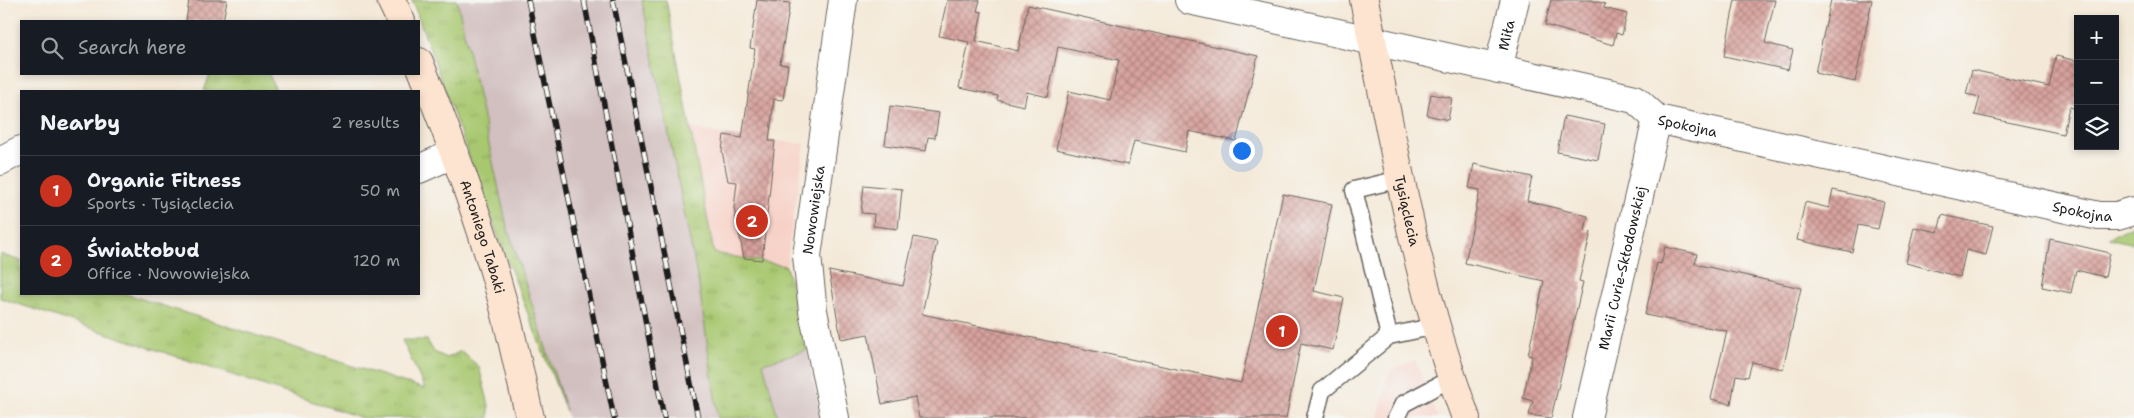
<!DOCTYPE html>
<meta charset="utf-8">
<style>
:root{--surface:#171b24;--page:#20242c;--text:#f1f3f6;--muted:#9ea1a6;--line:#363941;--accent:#c8321e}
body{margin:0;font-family:"Shantell Sans",sans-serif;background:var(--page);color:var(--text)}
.controls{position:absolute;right:15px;top:15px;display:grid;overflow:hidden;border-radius:0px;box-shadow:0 2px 8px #0003}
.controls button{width:45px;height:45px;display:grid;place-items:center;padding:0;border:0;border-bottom:1px solid var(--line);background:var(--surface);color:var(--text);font:25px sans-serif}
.you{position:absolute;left:1241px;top:150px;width:18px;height:18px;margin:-12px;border:4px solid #fff;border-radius:50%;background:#1a73e8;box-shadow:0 0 0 8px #1a73e833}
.badge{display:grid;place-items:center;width:32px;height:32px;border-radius:50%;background:var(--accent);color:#fff;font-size:16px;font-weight:700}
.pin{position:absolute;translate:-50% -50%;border:2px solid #fff;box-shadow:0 1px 5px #0006}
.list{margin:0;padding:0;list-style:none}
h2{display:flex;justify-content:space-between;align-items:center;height:65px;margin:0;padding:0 20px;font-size:21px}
h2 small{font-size:16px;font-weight:400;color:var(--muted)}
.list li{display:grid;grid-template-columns:32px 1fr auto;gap:15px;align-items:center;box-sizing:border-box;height:70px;padding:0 20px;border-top:1px solid var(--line)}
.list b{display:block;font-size:19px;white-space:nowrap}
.list p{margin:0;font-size:16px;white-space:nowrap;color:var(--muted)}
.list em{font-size:16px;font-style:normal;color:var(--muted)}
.icon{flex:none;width:28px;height:28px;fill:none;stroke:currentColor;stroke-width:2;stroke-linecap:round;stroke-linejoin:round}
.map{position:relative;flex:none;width:2134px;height:418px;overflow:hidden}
.search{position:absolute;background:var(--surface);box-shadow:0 2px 8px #0003;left:20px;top:20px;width:400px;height:55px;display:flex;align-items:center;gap:12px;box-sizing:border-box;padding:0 18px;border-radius:0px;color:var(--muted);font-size:19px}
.panel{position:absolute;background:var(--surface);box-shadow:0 2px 8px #0003;left:20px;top:90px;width:400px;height:205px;border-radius:0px}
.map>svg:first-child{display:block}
</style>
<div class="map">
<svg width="2134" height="418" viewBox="0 0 2134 418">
<defs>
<pattern id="grass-tufts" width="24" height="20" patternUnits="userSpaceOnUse" patternTransform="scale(1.25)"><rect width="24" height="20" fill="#a8c870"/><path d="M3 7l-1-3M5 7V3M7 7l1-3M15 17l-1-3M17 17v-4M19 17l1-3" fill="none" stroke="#90ab60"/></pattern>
<pattern id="building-cross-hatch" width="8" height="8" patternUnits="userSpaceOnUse" patternTransform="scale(1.25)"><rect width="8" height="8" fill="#d8a29e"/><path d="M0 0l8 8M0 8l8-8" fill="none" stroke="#ae8380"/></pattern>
</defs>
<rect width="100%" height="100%" fill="#f6f6f2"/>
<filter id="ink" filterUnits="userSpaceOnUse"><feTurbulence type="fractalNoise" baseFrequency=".02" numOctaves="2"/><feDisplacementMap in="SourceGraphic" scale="10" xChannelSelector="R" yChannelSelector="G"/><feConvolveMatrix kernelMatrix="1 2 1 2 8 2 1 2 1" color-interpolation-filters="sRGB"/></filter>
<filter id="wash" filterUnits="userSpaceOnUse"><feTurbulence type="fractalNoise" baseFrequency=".0096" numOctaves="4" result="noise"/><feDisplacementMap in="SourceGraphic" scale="20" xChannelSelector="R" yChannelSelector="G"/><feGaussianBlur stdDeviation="1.12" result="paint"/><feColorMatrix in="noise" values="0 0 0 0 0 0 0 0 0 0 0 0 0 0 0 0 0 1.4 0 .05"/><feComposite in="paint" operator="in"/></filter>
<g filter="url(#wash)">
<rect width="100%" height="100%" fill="#f4e9d8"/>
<!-- built -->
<path fill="#f7d1c7" d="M690 127 724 135 805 144 786 266 714 253Z
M1415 360 1438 418H1378L1390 371Z"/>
<!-- industrial -->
<path fill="#d2bfc0" d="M457 0H642L699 286 718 418H568L507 226Z
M807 350 821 418H778L763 363Z"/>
<!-- grass -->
<path fill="url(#grass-tufts)" stroke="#627246" d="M412 0H457L507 226 566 411 502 247Z
M642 0H666L714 253 786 266 807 350 763 363 778 418H718L699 286Z
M210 74H269L276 91H204Z
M2134 225V244L2108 238Z
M0 254 21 261V294H126L425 389 402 340H427L434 352 447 358 461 351 479 367 489 405V418H362L0 298Z"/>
<g id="blocks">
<!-- building -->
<path fill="url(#building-cross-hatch)" d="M189 0H227L223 21H186Z
M757 0 790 3 780 64 788 65 783 100 774 99 769 141H775L762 260 744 258 734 208 737 182 728 181 722 151 724 135 742 138 755 49 750 48Z
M947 0H980L977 11 982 12 976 41 1018 51 1028 5 1258 56 1236 141 1189 131 1185 152 1134 141 1128 165 1056 149 1069 91 1110 100 1119 60 1058 47 1048 97 1027 92 1024 106 997 100 998 96 959 88 969 42 939 36Z
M1551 0H1591L1605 4 1604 8 1627 14 1622 35 1616 33 1613 45 1545 25Z
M1735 0H1775L1765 43 1793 50 1788 70 1724 56Z
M1831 0H1872L1855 82 1815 73Z
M2056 56 2078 61V109L2069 107 2063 134 1975 115 1980 97 1966 94 1972 70 2049 87Z
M1431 94 1452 98 1448 120 1427 115Z
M890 106 939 113 935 138 928 137 926 151 885 145Z
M1564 116 1605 124 1598 160 1557 152Z
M1474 164 1532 177 1527 201 1588 216 1585 231 1591 232 1579 281 1583 282 1551 418 1529 415 1533 401 1523 398 1532 356 1528 355 1544 281 1465 263 1480 190 1469 188Z
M864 185 902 189 898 229 873 226 874 214 861 213Z
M1833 190 1884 202 1878 229 1858 225 1852 252 1797 240 1805 202 1829 208Z
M1283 194 1332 204 1314 291 1344 298 1333 350 1301 343 1286 418H919L915 397 882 404 868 334 841 339 829 271 903 286 914 237 937 242 922 314 1241 383Z
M1942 215 1993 226 1986 255 1966 250 1960 277 1906 263 1914 227 1938 232Z
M2050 239 2110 253 2105 277 2076 270 2071 293 2042 287Z
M1665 247 1697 254 1695 264 1801 288 1783 369 1752 362 1748 377 1736 375 1731 404 1711 399 1727 331 1645 315 1657 263 1661 264Z"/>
</g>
</g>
<g filter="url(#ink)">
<use href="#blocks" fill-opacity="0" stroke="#68645e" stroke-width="1"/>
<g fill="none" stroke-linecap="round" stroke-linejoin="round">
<defs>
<path id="lane" d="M1400 179 1354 190 1389 336 1436 326
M1315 418 1322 391 1389 336
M1396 418 1403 404 1452 378"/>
<g id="street">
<path id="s1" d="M1189 0 1635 99 1657 119 2099 216H2117L2134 211"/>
<path id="s2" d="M1498 69 1515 0"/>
<path d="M0 161 21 150"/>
<path d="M419 169 455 153"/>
<path id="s3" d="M835 418 813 311 807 256 843 0"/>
<path id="s4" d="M1587 418 1657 119"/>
</g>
<g id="secondary">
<path d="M391 0 401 21"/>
<path id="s5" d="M1364 0C1393 140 1416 283 1466 418"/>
<path id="s6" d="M419 62C451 141 481 221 503 303 513 341 521 380 530 418"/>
</g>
</defs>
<!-- lane casing -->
<use href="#lane" stroke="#68645e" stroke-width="19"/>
<!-- street casing -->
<use href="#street" stroke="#68645e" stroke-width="30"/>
<!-- secondary casing -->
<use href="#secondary" stroke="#68645e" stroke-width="30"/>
<!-- lane -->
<use href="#lane" stroke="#fff" stroke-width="16"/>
<!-- street -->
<use href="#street" stroke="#fff" stroke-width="28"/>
<!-- secondary -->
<use href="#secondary" stroke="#fde4d0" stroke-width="28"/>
<defs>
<path id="rail" d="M528 0 614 418
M584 0 664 418
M613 0 698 418"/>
</defs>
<!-- rail casing -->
<use href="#rail" stroke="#1c1c1c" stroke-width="5.5"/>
<!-- rail -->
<use href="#rail" stroke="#f6f6f2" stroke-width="4" stroke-dasharray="11" stroke-linecap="butt"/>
</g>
</g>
<g text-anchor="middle" stroke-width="5" stroke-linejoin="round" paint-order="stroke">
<!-- street labels -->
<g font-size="14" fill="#1c1c1c" stroke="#f6f6f2">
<text dy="5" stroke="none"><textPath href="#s2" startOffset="35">Miła</textPath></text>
<text dy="5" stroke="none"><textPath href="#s1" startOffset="518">Spokojna</textPath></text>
<text dy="5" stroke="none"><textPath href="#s3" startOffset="211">Nowowiejska</textPath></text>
<text dy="5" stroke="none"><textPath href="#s1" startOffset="922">Spokojna</textPath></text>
<text dy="5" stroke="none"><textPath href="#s5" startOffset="215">Tysiąclecia</textPath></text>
<text dy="5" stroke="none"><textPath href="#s6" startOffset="186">Antoniego Tabaki</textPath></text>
<text dy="5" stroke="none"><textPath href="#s4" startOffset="154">Marii Curie-Skłodowskiej</textPath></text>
</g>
</g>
</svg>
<div class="controls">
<button>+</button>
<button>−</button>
<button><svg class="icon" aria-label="layers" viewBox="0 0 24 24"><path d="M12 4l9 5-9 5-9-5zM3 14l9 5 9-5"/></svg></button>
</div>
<div class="you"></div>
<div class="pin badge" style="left:1282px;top:331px">1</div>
<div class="pin badge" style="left:752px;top:221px">2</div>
<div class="search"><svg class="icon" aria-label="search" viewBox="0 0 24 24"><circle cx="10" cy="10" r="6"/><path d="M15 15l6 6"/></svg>Search here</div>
<section class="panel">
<h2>Nearby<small>2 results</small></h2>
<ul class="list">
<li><span class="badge">1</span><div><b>Organic Fitness</b><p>Sports · Tysiąclecia</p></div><em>50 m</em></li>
<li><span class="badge">2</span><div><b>Światłobud</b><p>Office · Nowowiejska</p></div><em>120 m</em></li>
</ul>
</section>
</div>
